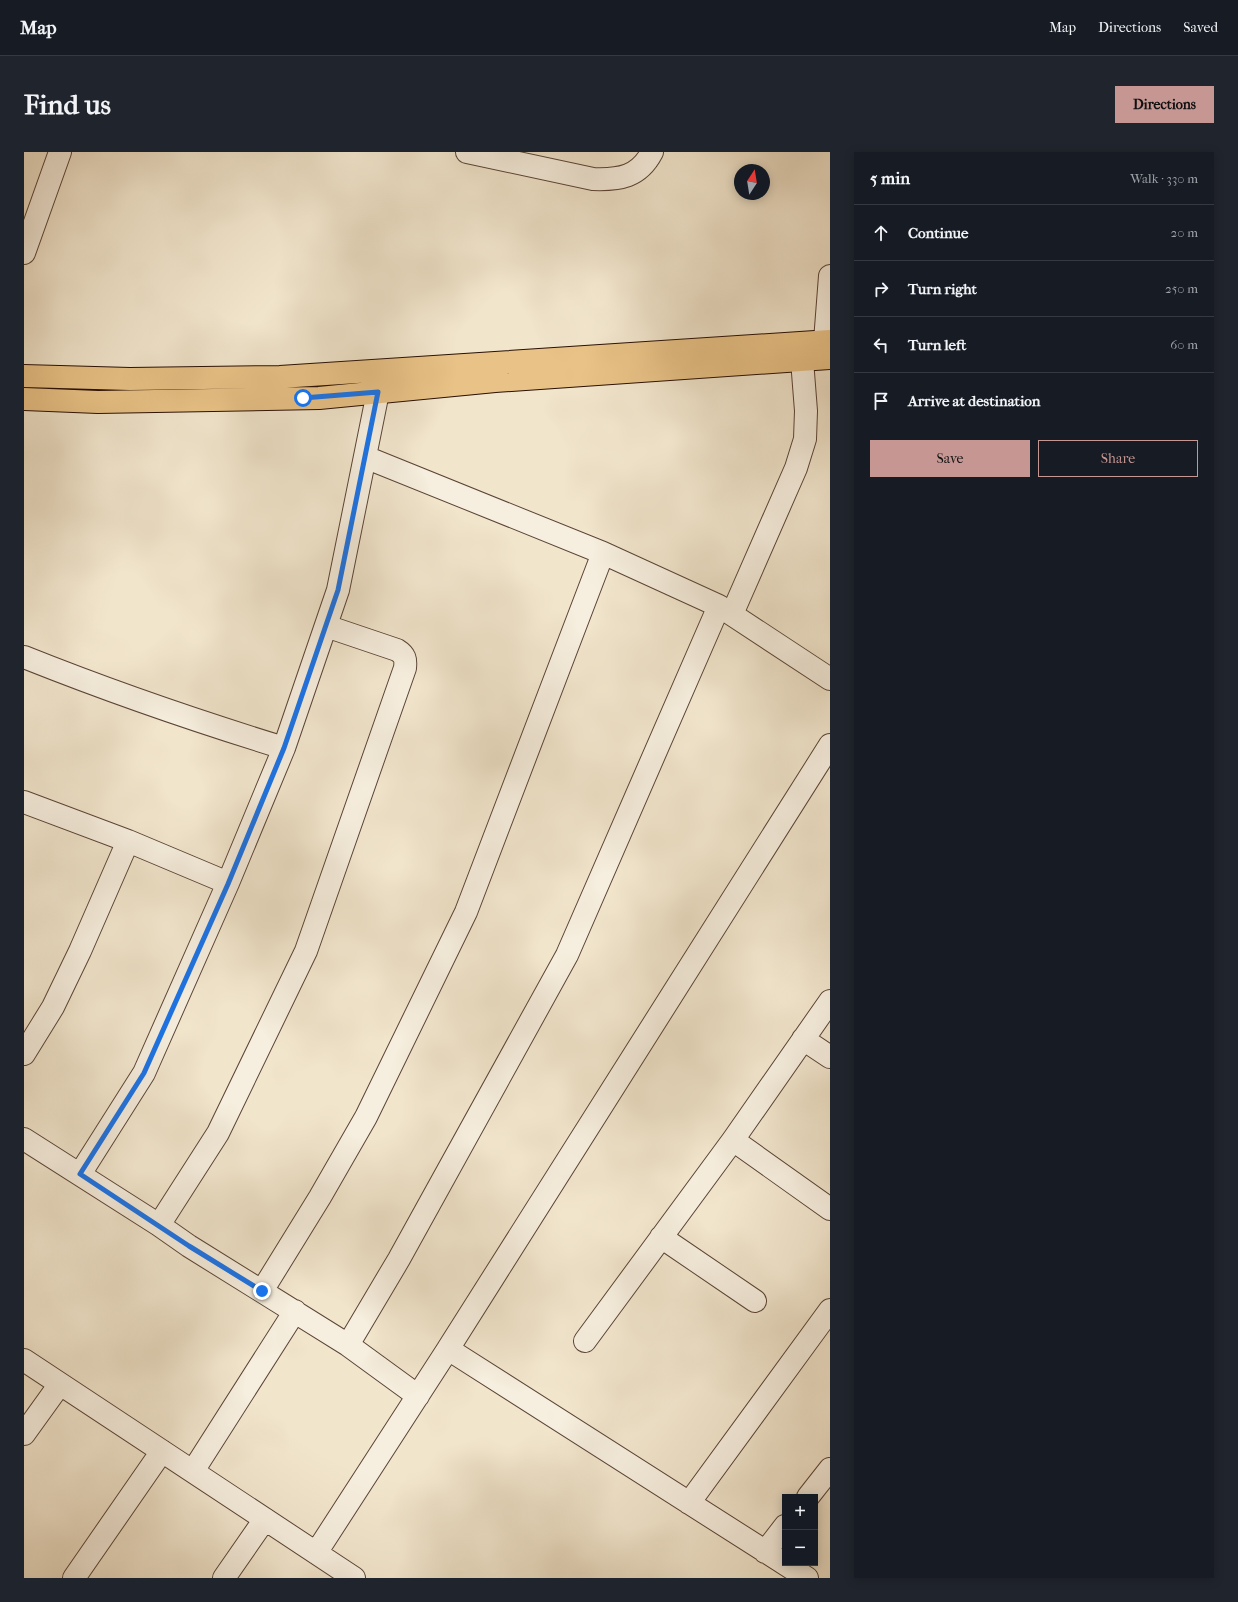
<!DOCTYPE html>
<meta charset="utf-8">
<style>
:root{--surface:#171b24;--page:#20242c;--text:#f1f3f6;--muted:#9ea1a6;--line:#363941;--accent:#c59692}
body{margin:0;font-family:"IM FELL French Canon",serif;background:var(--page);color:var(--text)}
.controls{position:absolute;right:12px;bottom:12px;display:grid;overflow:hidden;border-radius:0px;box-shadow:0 2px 10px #0003}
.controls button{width:36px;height:36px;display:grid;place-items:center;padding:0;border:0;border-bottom:1px solid var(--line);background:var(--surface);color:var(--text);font:20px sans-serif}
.compass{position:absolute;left:710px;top:12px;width:36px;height:36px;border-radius:50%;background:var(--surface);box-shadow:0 2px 10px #0003;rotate:12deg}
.stop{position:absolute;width:12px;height:12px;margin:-9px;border:3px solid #1a73e8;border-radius:50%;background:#fff}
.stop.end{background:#1a73e8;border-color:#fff;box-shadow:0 1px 4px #0008}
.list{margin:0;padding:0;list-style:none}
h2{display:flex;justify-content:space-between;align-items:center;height:52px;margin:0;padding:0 16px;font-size:17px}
h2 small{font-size:13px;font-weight:400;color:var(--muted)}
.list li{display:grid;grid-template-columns:26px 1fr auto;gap:12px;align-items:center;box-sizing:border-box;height:56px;padding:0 16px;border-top:1px solid var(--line)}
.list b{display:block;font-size:15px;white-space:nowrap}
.list em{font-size:13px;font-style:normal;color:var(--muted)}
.actions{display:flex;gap:8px;padding:12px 16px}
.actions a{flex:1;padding:9px 0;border:1px solid var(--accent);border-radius:0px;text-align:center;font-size:14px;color:var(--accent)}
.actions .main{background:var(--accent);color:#111}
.icon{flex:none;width:22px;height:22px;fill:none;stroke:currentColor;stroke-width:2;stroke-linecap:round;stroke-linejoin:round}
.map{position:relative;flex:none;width:806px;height:1426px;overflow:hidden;border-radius:0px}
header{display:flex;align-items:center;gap:24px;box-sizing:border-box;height:56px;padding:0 20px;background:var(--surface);border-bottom:1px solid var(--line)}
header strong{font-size:19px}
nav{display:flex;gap:22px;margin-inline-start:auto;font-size:14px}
.intro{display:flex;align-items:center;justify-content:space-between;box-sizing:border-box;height:96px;padding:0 24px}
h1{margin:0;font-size:28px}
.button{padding:10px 18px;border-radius:0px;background:var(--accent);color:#111;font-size:14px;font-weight:700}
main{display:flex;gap:24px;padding:0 24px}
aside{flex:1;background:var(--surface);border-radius:0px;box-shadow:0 2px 10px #0003}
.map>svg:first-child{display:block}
</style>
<header>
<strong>Map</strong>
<nav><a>Map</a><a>Directions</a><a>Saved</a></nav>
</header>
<div class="intro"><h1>Find us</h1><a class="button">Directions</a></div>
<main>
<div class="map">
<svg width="806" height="1426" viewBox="0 0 806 1426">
<rect width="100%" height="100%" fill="#f1e5cc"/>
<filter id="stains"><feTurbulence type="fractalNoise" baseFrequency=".005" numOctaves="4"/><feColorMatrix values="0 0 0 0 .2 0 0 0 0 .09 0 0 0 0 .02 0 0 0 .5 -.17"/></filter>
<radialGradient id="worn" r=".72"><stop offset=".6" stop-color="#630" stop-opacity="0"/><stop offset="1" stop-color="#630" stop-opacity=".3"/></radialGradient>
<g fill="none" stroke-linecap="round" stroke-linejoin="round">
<defs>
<path id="minor" d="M443 0 569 27C596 28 615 25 628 0
M0 101 36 0
M801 189 806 124
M341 305 579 401 695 454 806 527
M708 462 772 316 781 287 782 259 778 208
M0 505C85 539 172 569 260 596
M0 650 104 689 204 731
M779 887 806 905
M0 902 29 855 56 799 104 689
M0 987 135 1073 165 1094 324 1193 394 1244
M709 988 806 1057
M56 1022 120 921 204 731 260 596 314 438 354 240
M135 1073 194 981 282 799 381 516C382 507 381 503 373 498L302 474
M637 1085 731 1149
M238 1139 296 1045 342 965 442 760 579 401
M561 1189 709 988 806 849
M324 1193 375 1107 543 803 695 454
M424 1197 806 593
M0 1208 330 1426
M0 1282 36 1232
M169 1319 271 1159
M784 1345 806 1317
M665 1351 806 1158
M741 1400 761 1374
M292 1401 424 1197 783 1426
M50 1426 138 1299
M200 1426 241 1367"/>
<path id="primary" d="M0 224 106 227 256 225 806 189
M0 247 74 250 295 246 471 229 806 206"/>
</defs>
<!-- minor casing -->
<use href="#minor" stroke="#5b4436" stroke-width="24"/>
<!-- primary casing -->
<use href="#primary" stroke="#290f04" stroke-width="24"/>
<!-- minor -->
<use href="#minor" stroke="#f6eede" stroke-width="22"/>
<!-- primary -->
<use href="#primary" stroke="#e8c286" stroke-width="22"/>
</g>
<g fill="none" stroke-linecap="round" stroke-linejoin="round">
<!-- route -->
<path stroke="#1a73e8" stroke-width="5" d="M238 1139 165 1094 56 1022 120 921 204 732 260 596 314 438 354 240 279 246"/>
</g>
<rect width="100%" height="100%" filter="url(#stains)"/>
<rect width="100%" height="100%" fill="url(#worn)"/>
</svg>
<div class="controls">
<button>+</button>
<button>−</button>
</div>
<svg class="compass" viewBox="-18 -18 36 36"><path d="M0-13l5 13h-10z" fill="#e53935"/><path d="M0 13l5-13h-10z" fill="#9ea1a6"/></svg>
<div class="stop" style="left:279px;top:246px"></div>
<div class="stop end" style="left:238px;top:1139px"></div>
</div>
<aside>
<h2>5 min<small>Walk · 330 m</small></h2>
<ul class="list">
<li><svg class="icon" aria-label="ahead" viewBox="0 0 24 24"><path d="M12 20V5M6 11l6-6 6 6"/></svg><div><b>Continue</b></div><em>20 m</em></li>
<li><svg class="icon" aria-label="right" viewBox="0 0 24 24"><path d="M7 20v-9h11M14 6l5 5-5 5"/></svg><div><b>Turn right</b></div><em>250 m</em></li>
<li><svg class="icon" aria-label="left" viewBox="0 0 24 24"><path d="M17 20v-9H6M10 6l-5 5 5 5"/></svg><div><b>Turn left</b></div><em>60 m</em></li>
<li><svg class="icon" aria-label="arrive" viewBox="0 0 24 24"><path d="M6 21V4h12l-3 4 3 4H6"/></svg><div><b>Arrive at destination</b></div></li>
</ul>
<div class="actions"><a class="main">Save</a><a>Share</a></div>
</aside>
</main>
